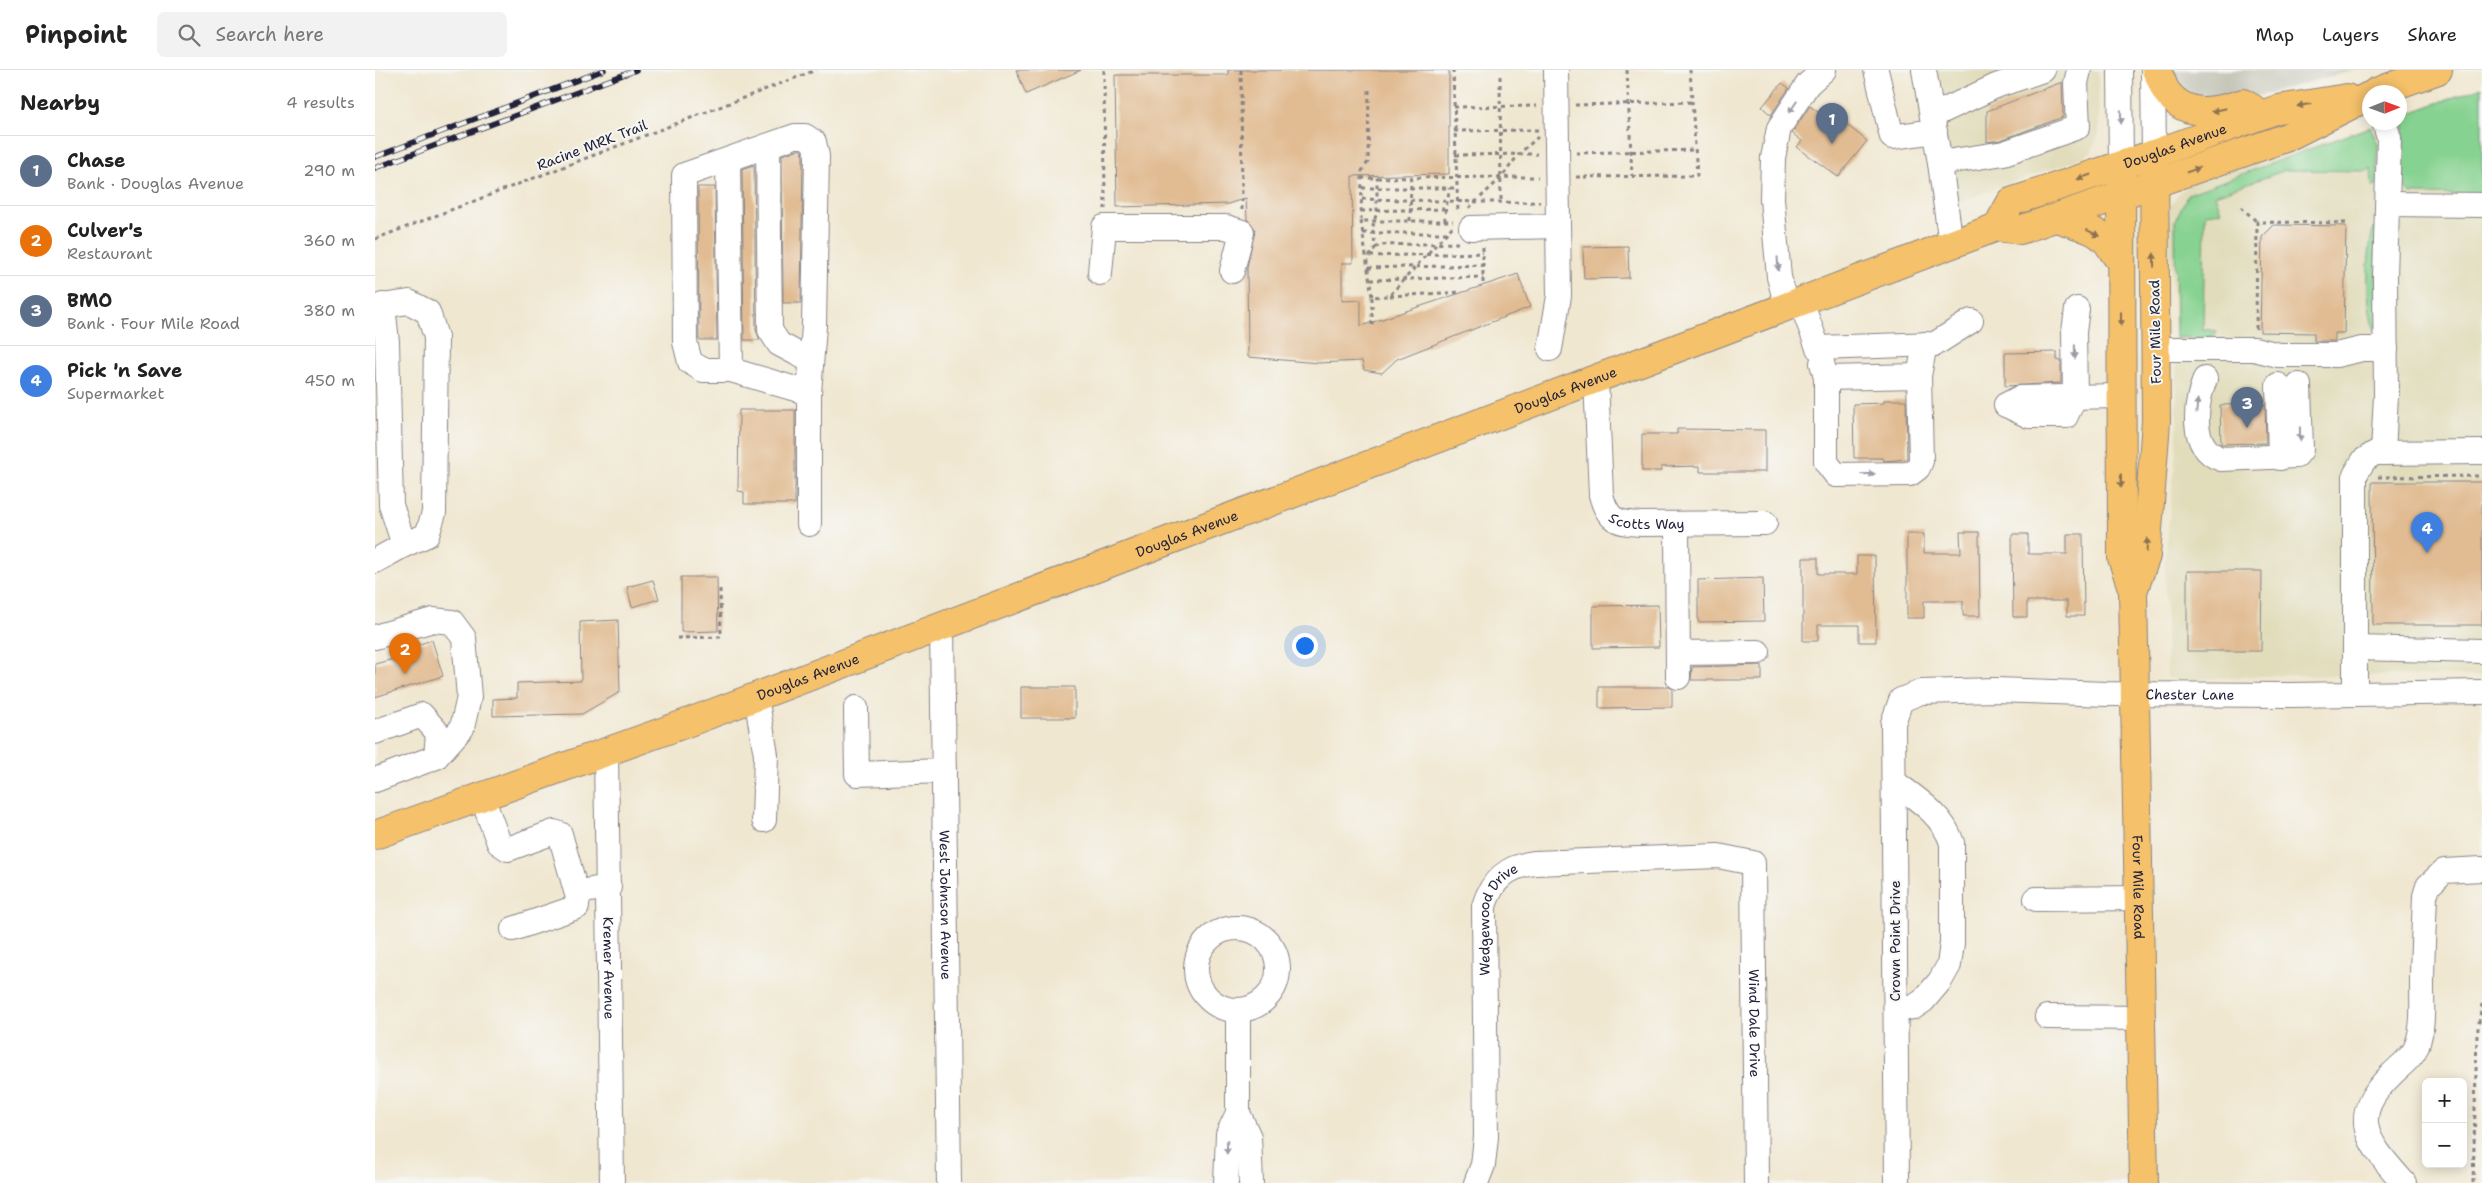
<!DOCTYPE html>
<meta charset="utf-8">
<style>
:root{--surface:#fff;--page:#f2f2f2;--text:#222;--muted:#767676;--line:#e0e0e0;--accent:#1a73e8}
body{margin:0;font-family:"Shantell Sans",sans-serif;background:var(--page);color:var(--text)}
.controls{position:absolute;right:15px;bottom:15px;display:grid;overflow:hidden;border-radius:8px;box-shadow:0 2px 12px #0003}
.controls button{width:45px;height:45px;display:grid;place-items:center;padding:0;border:0;border-bottom:1px solid var(--line);background:var(--surface);color:var(--text);font:25px sans-serif}
.compass{position:absolute;left:1987px;top:15px;width:45px;height:45px;border-radius:50%;background:var(--surface);box-shadow:0 2px 12px #0003;rotate:89deg}
.you{position:absolute;left:929px;top:575px;width:18px;height:18px;margin:-12px;border:4px solid #fff;border-radius:50%;background:#1a73e8;box-shadow:0 0 0 8px #1a73e833}
.badge{display:grid;place-items:center;width:32px;height:32px;border-radius:50%;background:var(--accent);color:#fff;font-size:16px;font-weight:700}
.pin{position:absolute;translate:-50% -41px;filter:drop-shadow(0 1px 2px #0008)}
.pin::after{content:'';position:absolute;top:26px;width:18px;height:15px;background:inherit;clip-path:polygon(0 0,100% 0,50% 100%)}
.list{margin:0;padding:0;list-style:none}
h2{display:flex;justify-content:space-between;align-items:center;height:65px;margin:0;padding:0 20px;font-size:21px}
h2 small{font-size:16px;font-weight:400;color:var(--muted)}
.list li{display:grid;grid-template-columns:32px 1fr auto;gap:15px;align-items:center;box-sizing:border-box;height:70px;padding:0 20px;border-top:1px solid var(--line)}
.list b{display:block;font-size:19px;white-space:nowrap}
.list p{margin:0;font-size:16px;white-space:nowrap;color:var(--muted)}
.list em{font-size:16px;font-style:normal;color:var(--muted)}
.icon{flex:none;width:28px;height:28px;fill:none;stroke:currentColor;stroke-width:2;stroke-linecap:round;stroke-linejoin:round}
.map{position:relative;flex:none;width:2107px;height:1113px;overflow:hidden}
header{display:flex;align-items:center;gap:30px;box-sizing:border-box;height:70px;padding:0 25px;background:var(--surface);border-bottom:1px solid var(--line)}
header strong{font-size:24px}
nav{display:flex;gap:28px;margin-inline-start:auto;font-size:18px}
.search{width:350px;height:45px;background:var(--page);display:flex;align-items:center;gap:12px;box-sizing:border-box;padding:0 18px;border-radius:8px;color:var(--muted);font-size:19px}
main{display:flex}
aside{flex:1;background:var(--surface)}
.map>svg:first-child{display:block}
</style>
<header>
<strong>Pinpoint</strong>
<div class="search"><svg class="icon" aria-label="search" viewBox="0 0 24 24"><circle cx="10" cy="10" r="6"/><path d="M15 15l6 6"/></svg>Search here</div>
<nav><a>Map</a><a>Layers</a><a>Share</a></nav>
</header>
<main>
<aside>
<h2>Nearby<small>4 results</small></h2>
<ul class="list">
<li><span class="badge" style="background:#5c6f8a">1</span><div><b>Chase</b><p>Bank · Douglas Avenue</p></div><em>290 m</em></li>
<li><span class="badge" style="background:#e8710a">2</span><div><b>Culver's</b><p>Restaurant</p></div><em>360 m</em></li>
<li><span class="badge" style="background:#5c6f8a">3</span><div><b>BMO</b><p>Bank · Four Mile Road</p></div><em>380 m</em></li>
<li><span class="badge" style="background:#3f7fe0">4</span><div><b>Pick 'n Save</b><p>Supermarket</p></div><em>450 m</em></li>
</ul>
</aside>
<div class="map">
<svg width="2107" height="1113" viewBox="0 0 2107 1113">
<rect width="100%" height="100%" fill="#f6f6f2"/>
<filter id="ink" filterUnits="userSpaceOnUse"><feTurbulence type="fractalNoise" baseFrequency=".02" numOctaves="2"/><feDisplacementMap in="SourceGraphic" scale="10" xChannelSelector="R" yChannelSelector="G"/><feConvolveMatrix kernelMatrix="1 2 1 2 8 2 1 2 1" color-interpolation-filters="sRGB"/></filter>
<filter id="wash" filterUnits="userSpaceOnUse"><feTurbulence type="fractalNoise" baseFrequency=".0096" numOctaves="4" result="noise"/><feDisplacementMap in="SourceGraphic" scale="20" xChannelSelector="R" yChannelSelector="G"/><feGaussianBlur stdDeviation="1.12" result="paint"/><feColorMatrix in="noise" values="0 0 0 0 0 0 0 0 0 0 0 0 0 0 0 0 0 1.4 0 .05"/><feComposite in="paint" operator="in"/></filter>
<g filter="url(#wash)">
<rect width="100%" height="100%" fill="#f0e7d0"/>
<!-- built -->
<path fill="#e1dcba" d="M1560 0H1723L1724 63 1720 73 1716 82 1709 87 1586 131 1577 120Z
M2107 17V606L1906 605 1802 610 1792 608 1790 492 1802 369 1801 267 1792 150 1796 135 1804 123 1817 113 2006 53 2024 52 2025 46Z"/>
<!-- industrial -->
<path fill="#c5c5b8" d="M1796 0H1980L1840 37 1810 30Z"/>
<!-- green -->
<path fill="#86d290" stroke="#547a66" d="M2107 17V125L2036 124 2028 116 2029 45Z
M1995 57 2003 74 2002 116H1997L1996 98 1992 101 1911 100 1840 125 1846 142 1830 144 1828 259 1842 261 1841 264 1834 267 1801 268 1800 151 1813 124Z
M2001 157V259H1998C1991 226 1991 192 1998 159Z"/>
<g id="blocks">
<!-- building -->
<path fill="#e1bc93" d="M641 0H706L651 24Z
M853 0H1074V104L977 106 978 193H967V231L986 230V256L1143 204 1155 237 1022 289 1007 303 989 300 987 291 943 293 873 287 872 197 880 159 872 149 871 128 853 134 742 137 740 5H853Z
M1687 12 1688 47 1626 70 1612 72V41Z
M1407 13 1414 18 1396 45 1387 37Z
M1435 36 1447 45 1452 39 1492 71 1463 107 1422 77 1427 71 1417 63Z
M422 80H427L428 87 426 233H408L407 85Z
M379 95 381 260 385 270H369L367 99Z
M323 117H340L342 270H324Z
M1899 155 1971 156 1969 263H1960V271H1939V263L1885 262 1887 167Z
M1253 176 1254 208 1209 209 1208 177Z
M1682 282V290L1686 291V313L1630 316V283Z
M1509 330H1531L1532 389 1509 391 1508 388H1479L1478 334 1509 333Z
M1890 334 1891 373 1846 374 1845 335Z
M364 340H420V434H369V422L363 421Z
M1302 359 1390 360V402H1325V396L1286 397V401H1267V364H1302Z
M1997 412H2107V555H1998Z
M1585 462H1604L1605 546H1588V531H1549V548H1532V464H1549V483H1586Z
M1637 464H1653V484H1692V464H1708L1709 546H1692V531H1652V547H1638Z
M1482 486H1500L1501 572H1484V555H1443V571H1428V488H1443V504H1482Z
M1812 501H1887L1886 581H1812Z
M306 507H342L343 561 306 562Z
M1388 508 1389 551 1323 552V510Z
M278 510 284 529 257 537 252 517Z
M1283 535 1284 577 1218 578V536Z
M243 550 245 622 207 644 118 646V629L142 628V613L206 611 205 552Z
M57 570 68 606 0 627V594L22 588 20 582Z
M1387 595V610H1316L1317 597Z
M646 617H700V648H646Z
M1224 617H1294L1297 619V637L1224 638Z"/>
</g>
</g>
<g filter="url(#ink)">
<use href="#blocks" fill-opacity="0" stroke="#898486" stroke-width="1"/>
<g fill="none" stroke-linecap="round" stroke-linejoin="round">
<defs>
<g id="minor">
<path d="M1501 0 1517 67 1560 61"/>
<path d="M1549 0 1565 93 1576 175"/>
<path d="M1745 0 1746 95"/>
<path d="M1778 0 1779 84"/>
<path d="M1557 46 1621 16 1668 0"/>
<path d="M393 76 395 260 404 274 436 291"/>
<path d="M353 90 356 300"/>
<path d="M1565 93 1629 83 1703 57 1701 13 1704 0"/>
<path d="M2013 134 2107 135"/>
<path d="M1096 158 1183 156"/>
<path d="M725 203 729 157H851L867 162 857 201"/>
<path d="M1426 232 1443 278 1560 274 1596 251"/>
<path d="M8 235 12 272 16 435 29 475"/>
<path d="M0 237 34 232 53 242 61 267 59 443 52 465 29 475 0 491"/>
<path d="M1412 237 1404 207 1397 129 1398 88 1404 58 1433 14 1449 0"/>
<path d="M1175 279 1184 226 1181 0"/>
<path d="M1780 279H1879L1904 285H1961L1987 279H2011"/>
<path d="M1447 293 1451 308 1544 306"/>
<path d="M1451 308V392L1461 405 1535 404 1543 398 1546 391 1544 306 1550 274"/>
<path d="M1830 309C1820 335 1814 378 1846 389L1921 386 1926 380 1924 315"/>
<path id="s1" d="M1221 310 1226 425C1233 451 1242 453 1267 454L1390 453"/>
<path d="M1903 315 1905 388"/>
<path d="M434 323 439 256 442 86 439 72 430 66H420L309 105 310 272 315 292 328 300H356L434 323V454"/>
<path d="M1631 335 1654 346H1691L1700 326 1699 262 1702 239"/>
<path d="M1631 335 1644 328 1745 326"/>
<path d="M2008 383 2011 325 2010 207 2014 68 2009 52"/>
<path d="M1302 454 1303 607"/>
<path id="s2" d="M567 556 574 1113"/>
<path d="M0 567 58 550 77 552 89 568 94 627 87 658 61 687 0 710"/>
<path d="M1980 578 2107 581"/>
<path d="M1303 583 1383 582"/>
<path d="M1980 624V405L1989 390 2000 383 2107 382"/>
<path d="M381 627 391 685 389 750"/>
<path d="M481 638 482 704 569 701"/>
<path d="M0 662 47 645 63 663 61 687"/>
<path id="s3" d="M231 683 237 1113"/>
<path d="M1519 712C1542 729 1568 745 1577 773V873L1574 895 1565 911 1548 931 1539 937 1521 940"/>
<path d="M107 727 124 773 133 779 179 762 185 764 201 821 203 822 234 817"/>
<path d="M1661 829 1765 828"/>
<circle cx="862" cy="899" r="41"/>
<path d="M138 859 202 837 203 822"/>
<path d="M863 940V1043L874 1067 876 1113"/>
<path d="M1672 947 1767 948"/>
<path d="M851 1113 853 1064 863 1043"/>
<path id="s4" d="M1101 1113 1108 1095 1111 1067 1109 836C1117 810 1132 796 1160 793L1343 786 1378 793 1381 1113"/>
<path id="s5" d="M1522 1113 1518 653 1526 630 1546 622 1620 620 1732 624 1916 625 2107 622"/>
<path d="M2029 1113C1994 1073 1970 1049 2017 1004 2025 996 2038 987 2042 975 2049 956 2047 934 2047 914 2047 885 2049 856 2050 826L2053 816 2069 801 2107 799"/>
</g>
<g id="major">
<path d="M1781 0C1786 7 1787 14 1791 21 1811 49 1840 42 1868 33L1877 38"/>
<path d="M2001 22 2063 0"/>
<path id="s6" d="M1746 95 1747 488 1758 521 1769 1113"/>
<path d="M1682 148C1697 154 1721 158 1732 172 1737 178 1739 185 1746 191"/>
<path id="s7" d="M1622 157 1636 132 1779 84 1903 39 1972 28"/>
<path d="M1758 521 1771 486 1781 351 1779 84"/>
<path id="s8" d="M0 765 309 654 1622 157 1645 160 1910 68 1994 26"/>
</g>
</defs>
<!-- minor casing -->
<use href="#minor" stroke="#898486" stroke-width="26"/>
<!-- major casing -->
<use href="#major" stroke="#898486" stroke-width="30"/>
<!-- path -->
<path stroke="#898486" stroke-width="3" stroke-dasharray="4 4" stroke-linecap="butt" d="M729 0 730 139
M866 0 867 142
M1078 0 1083 144
M1252 0 1257 106
M1125 6 1126 133
M994 20 993 92 987 101 986 151H1078
M1200 35 1317 32
M1079 37 1162 36
M1079 61 1164 60
M1201 83 1320 80
M1080 85 1162 84
M1201 107 1322 106 1315 0
M986 108 1163 107
M987 118H1082
M987 129C1046 130 1105 133 1165 132
M1866 137 1882 152
M1094 138 1126 108 1144 84 1163 67
M986 141 1069 139
M986 151 997 227 1014 226 1077 157
M1035 151 1036 107
M1070 151C1069 139 1074 130 1074 118
M988 163H1072
M0 169 441 0
M1108 177V215
M1000 178 1006 175 1083 173
M995 186 1108 183
M994 187 1000 178 998 156 1002 141V108
M993 198 1108 195
M995 210 1108 207
M1015 226 1087 222
M997 255V227
M1881 259 1882 152 1974 153
M2003 407 2107 406
M302 568 346 567 345 518
M2098 1113 2102 965 2107 934"/>
<!-- minor -->
<use href="#minor" stroke="#fff" stroke-width="24"/>
<!-- major -->
<use href="#major" stroke="#f5c16b" stroke-width="28"/>
<defs>
<path id="rail" d="M0 87 229 0
M0 98 261 0"/>
</defs>
<!-- rail casing -->
<use href="#rail" stroke="#22223b" stroke-width="5.5"/>
<!-- rail -->
<use href="#rail" stroke="#f6f6f2" stroke-width="4" stroke-dasharray="11" stroke-linecap="butt"/>
</g>
<!-- one-way arrows -->
<defs><path id="oneway-solid" d="M-6-.8H1V-3.2L6.5 0L1 3.2V.8H-6Z" transform="scale(1.25)"/></defs>
<g fill="#8c7253">
<use href="#oneway-solid" transform="translate(1929 35) rotate(170)"/>
<use href="#oneway-solid" transform="translate(1844 40) rotate(167)"/>
<use href="#oneway-solid" transform="translate(1818 100) rotate(-19)"/>
<use href="#oneway-solid" transform="translate(1709 107) rotate(161)"/>
<use href="#oneway-solid" transform="translate(1718 163) rotate(27)"/>
<use href="#oneway-solid" transform="translate(1779 190) rotate(-91)"/>
<use href="#oneway-solid" transform="translate(1746 249) rotate(90)"/>
<use href="#oneway-solid" transform="translate(1746 411) rotate(89)"/>
<use href="#oneway-solid" transform="translate(1772 475) rotate(-86)"/>
</g>
<g fill="#9c9ca7">
<use href="#oneway-solid" transform="translate(1418 37) rotate(124)"/>
<use href="#oneway-solid" transform="translate(1746 47) rotate(89)"/>
<use href="#oneway-solid" transform="translate(1403 194) rotate(86)"/>
<use href="#oneway-solid" transform="translate(1700 282) rotate(89)"/>
<use href="#oneway-solid" transform="translate(1822 336) rotate(-84)"/>
<use href="#oneway-solid" transform="translate(1925 364) rotate(89)"/>
<use href="#oneway-solid" transform="translate(1493 404) rotate(-1)"/>
<use href="#oneway-solid" transform="translate(852 1077) rotate(92)"/>
</g>
</g>
<g text-anchor="middle" stroke-width="4" stroke-linejoin="round" paint-order="stroke">
<!-- street labels -->
<g font-size="14" fill="#22223b" stroke="#f6f6f2">
<text transform="translate(217 75) rotate(-21)" y="5">Racine MRK Trail</text>
<text dy="5" stroke="none"><textPath href="#s7" startOffset="202">Douglas Avenue</textPath></text>
<text transform="translate(1780 262) rotate(-91)" y="5">Four Mile Road</text>
<text dy="5" stroke="none"><textPath href="#s8" startOffset="1271">Douglas Avenue</textPath></text>
<text dy="5" stroke="none"><textPath href="#s1" startOffset="176">Scotts Way</textPath></text>
<text dy="5" stroke="none"><textPath href="#s8" startOffset="866">Douglas Avenue</textPath></text>
<text dy="5" stroke="none"><textPath href="#s8" startOffset="461">Douglas Avenue</textPath></text>
<text dy="5" stroke="none"><textPath href="#s5" startOffset="775">Chester Lane</textPath></text>
<text dy="5" stroke="none"><textPath href="#s6" startOffset="724">Four Mile Road</textPath></text>
<text dy="5" stroke="none"><textPath href="#s2" startOffset="279">West Johnson Avenue</textPath></text>
<text dy="5" stroke="none"><textPath href="#s4" startOffset="270">Wedgewood Drive</textPath></text>
<text transform="translate(1520 871) rotate(-90)" y="5">Crown Point Drive</text>
<text dy="5" stroke="none"><textPath href="#s3" startOffset="215">Kremer Avenue</textPath></text>
<text dy="5" stroke="none"><textPath href="#s4" startOffset="729">Wind Dale Drive</textPath></text>
</g>
</g>
</svg>
<div class="controls">
<button>+</button>
<button>−</button>
</div>
<svg class="compass" viewBox="-18 -18 36 36"><path d="M0-13l5 13h-10z" fill="#e53935"/><path d="M0 13l5-13h-10z" fill="#767676"/></svg>
<div class="you"></div>
<div class="pin badge" style="left:1457px;top:74px;background:#5c6f8a">1</div>
<div class="pin badge" style="left:30px;top:604px;background:#e8710a">2</div>
<div class="pin badge" style="left:1872px;top:358px;background:#5c6f8a">3</div>
<div class="pin badge" style="left:2052px;top:483px;background:#3f7fe0">4</div>
</div>
</main>
